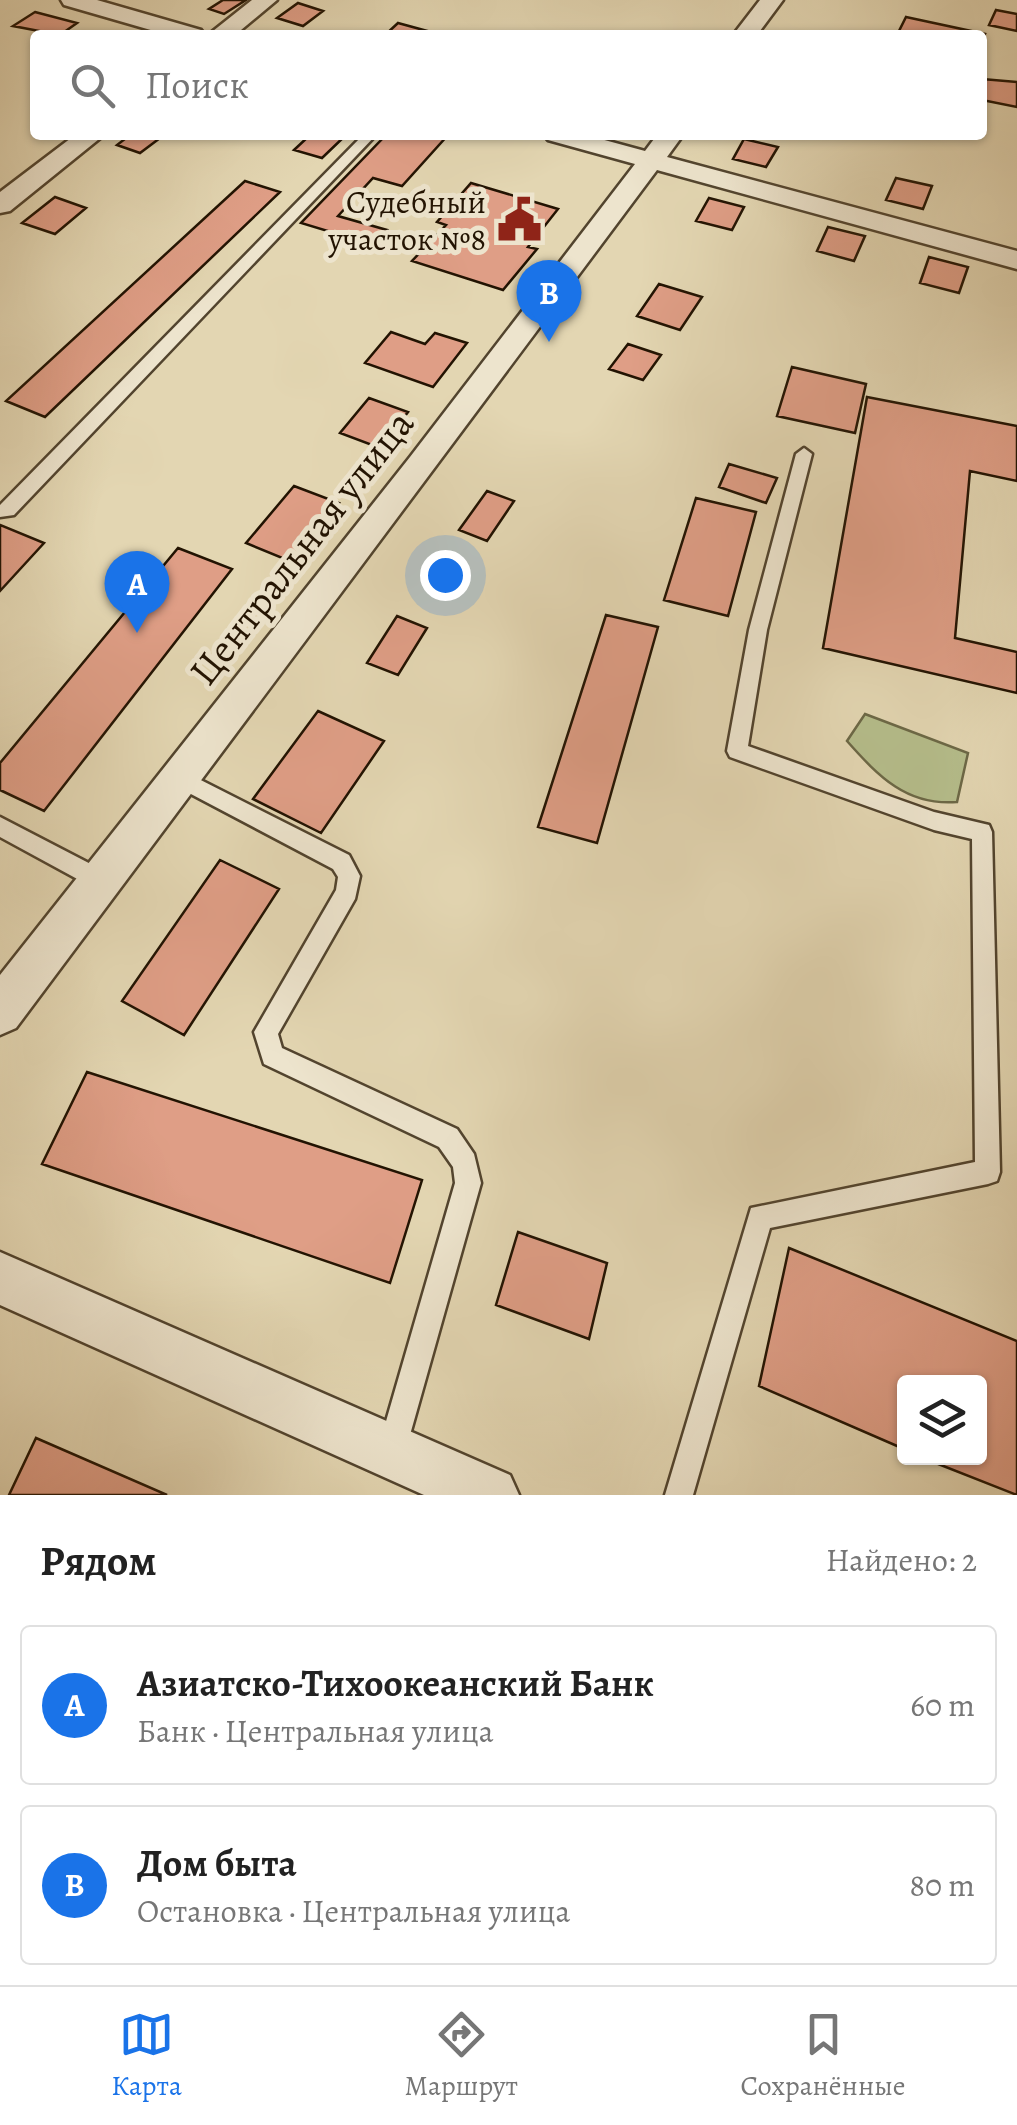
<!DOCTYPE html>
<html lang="ru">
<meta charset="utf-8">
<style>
:root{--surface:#fff;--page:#f6f6f6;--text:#222;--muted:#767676;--line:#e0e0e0;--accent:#1a73e8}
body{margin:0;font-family:Alegreya,serif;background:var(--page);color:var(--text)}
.controls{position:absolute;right:30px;bottom:30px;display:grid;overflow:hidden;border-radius:10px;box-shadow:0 2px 8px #0004}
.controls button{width:90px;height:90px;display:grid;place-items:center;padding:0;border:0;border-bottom:2px solid var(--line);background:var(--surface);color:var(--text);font:50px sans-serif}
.you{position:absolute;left:445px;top:575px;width:35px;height:35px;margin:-25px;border:8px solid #fff;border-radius:50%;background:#1a73e8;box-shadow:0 0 0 15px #1a73e833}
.badge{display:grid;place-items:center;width:65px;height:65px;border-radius:50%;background:var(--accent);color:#fff;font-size:32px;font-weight:700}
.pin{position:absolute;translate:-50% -82px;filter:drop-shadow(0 2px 5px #0008)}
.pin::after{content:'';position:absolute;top:52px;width:35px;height:30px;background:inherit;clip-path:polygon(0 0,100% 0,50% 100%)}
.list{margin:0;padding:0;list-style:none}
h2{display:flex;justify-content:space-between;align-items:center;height:130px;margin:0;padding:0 40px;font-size:42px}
h2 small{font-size:32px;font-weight:400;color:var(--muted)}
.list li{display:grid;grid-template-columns:65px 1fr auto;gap:30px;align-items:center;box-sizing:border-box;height:160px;margin:0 20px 20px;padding:0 20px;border:2px solid var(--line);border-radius:10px}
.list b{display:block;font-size:38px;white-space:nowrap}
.list p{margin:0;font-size:32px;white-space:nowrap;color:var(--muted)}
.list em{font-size:32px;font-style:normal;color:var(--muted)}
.icon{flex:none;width:55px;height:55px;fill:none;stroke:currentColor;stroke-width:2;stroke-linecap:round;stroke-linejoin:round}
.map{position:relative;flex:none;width:1017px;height:1495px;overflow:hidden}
.search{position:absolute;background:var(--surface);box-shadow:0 2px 8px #0004;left:30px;right:30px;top:30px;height:110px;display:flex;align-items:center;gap:25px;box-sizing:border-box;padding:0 35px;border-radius:10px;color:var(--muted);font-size:38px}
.sheet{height:490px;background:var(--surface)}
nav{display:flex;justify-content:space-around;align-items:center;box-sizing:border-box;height:140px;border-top:2px solid var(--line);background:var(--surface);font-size:28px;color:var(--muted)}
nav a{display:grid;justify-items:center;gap:5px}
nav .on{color:var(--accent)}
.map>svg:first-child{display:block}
</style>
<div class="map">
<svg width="1017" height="1495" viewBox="0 0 1017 1495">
<rect width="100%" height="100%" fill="#e3d6b2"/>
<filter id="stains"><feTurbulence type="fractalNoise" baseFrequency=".002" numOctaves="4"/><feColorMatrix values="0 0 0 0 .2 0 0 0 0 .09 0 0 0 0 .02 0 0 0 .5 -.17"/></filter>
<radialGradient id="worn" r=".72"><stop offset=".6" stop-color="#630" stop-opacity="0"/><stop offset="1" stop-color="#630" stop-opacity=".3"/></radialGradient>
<!-- green -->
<path fill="#b5bd8b" stroke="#6c6846" stroke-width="2.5" d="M865 714 968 753 957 802C907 806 879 777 847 741Z"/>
<!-- building -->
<path fill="#df9e86" stroke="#221302" stroke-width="2.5" d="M223 0H246L224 14 209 9Z
M298 3 323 11 303 26 277 18Z
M996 10 1017 14V31L989 25Z
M35 12 77 23 60 35 13 26Z
M906 17 985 34 982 41V35H897Z
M398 23 431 32 385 35Z
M982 79 1017 82V107L982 100Z
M130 135H164L140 153 117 145Z
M310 135H346L322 158 294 150Z
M386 135H448L402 186 373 178 338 216 387 230 374 245 301 223Z
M744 139 778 147 766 167 733 159Z
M896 178 932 186 923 209 886 200Z
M245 181 280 192 45 417 6 401Z
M471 183 558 209 528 247 537 249 503 290 412 261 446 225 437 222Z
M55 197 86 208 55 234 22 223Z
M709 198 744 207 732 230 696 221Z
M828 227 865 236 854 261 817 251Z
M929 257 968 267 959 293 920 283Z
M659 284 702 297 680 330 637 316Z
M391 332 425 344 435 333 467 343 433 387 365 363Z
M628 344 661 355 643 380 609 369Z
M792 367 866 384 855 433 777 416Z
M867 397 1017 426V481L970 471 955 638 1017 652V693L823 648Z
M369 398 408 412 380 448 340 433Z
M729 464 777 478 766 503 719 487Z
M294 486 339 503 292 562 246 543Z
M487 491 514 501 487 541 459 530Z
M696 498 756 512 728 616 664 600Z
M0 525 44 543 0 591Z
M178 548 232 569 44 811 0 790V763Z
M606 615 658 627 597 843 538 827Z
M397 616 427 628 398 675 367 663Z
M318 711 384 741 321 833 253 799Z
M220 860 279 889 184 1035 122 1001Z
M87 1072 422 1180 390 1283 42 1164Z
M518 1232 607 1263 589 1339 496 1305Z
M789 1248 1017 1341V1495L923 1458H980V1382H904V1449L759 1386Z
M36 1438 167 1495H9Z"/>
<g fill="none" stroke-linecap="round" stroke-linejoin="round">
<defs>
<path id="service" d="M363 135H376L14 515 0 517V505Z
M804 448 812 454 767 630 748 746 934 812 989 825 992 832 1000 1172 997 1181 988 1184 770 1228 693 1495H665L751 1208 975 1162 972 839 934 830 730 757 727 751 749 630 796 454Z
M177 768 349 855 360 876 355 899 278 1034 282 1048 457 1129 474 1154 481 1183 406 1449 402 1459 392 1463 382 1459 378 1449 455 1183 453 1167 439 1147 264 1064 254 1032 336 890 338 877 333 869 170 783 167 777 170 771Z
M0 817 108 873 111 880 108 887 100 890 92 887 0 837Z"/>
<path id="minor" d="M61 0H97L201 30 205 35H168L64 5Z
M252 0H277L235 35H208Z
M760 0H783L757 35H733Z
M75 135H104L10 211 0 213V192Z
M544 135H586L645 151 657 135H683L667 157 1017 251V269L657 170 16 1028 0 1035V975L410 457 635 164 548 140Z
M0 1252 510 1475 519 1495H424L0 1305Z"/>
</defs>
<!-- service casing -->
<use href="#service" stroke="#52442e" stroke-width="5"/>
<!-- minor casing -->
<use href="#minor" stroke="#52442e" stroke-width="5"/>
<!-- service -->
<use href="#service" fill="#ede4cd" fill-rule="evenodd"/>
<!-- minor -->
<use href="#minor" fill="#ede4cd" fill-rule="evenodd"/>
</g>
<!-- icons -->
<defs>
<symbol id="civic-bare" viewBox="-9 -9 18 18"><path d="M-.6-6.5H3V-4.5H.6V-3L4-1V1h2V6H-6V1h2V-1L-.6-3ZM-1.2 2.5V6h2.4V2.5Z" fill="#8f2418" stroke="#ede4cd" stroke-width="2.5" paint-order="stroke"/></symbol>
</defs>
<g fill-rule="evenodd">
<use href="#civic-bare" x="488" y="188" width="63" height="63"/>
</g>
<g text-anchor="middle" stroke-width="10" stroke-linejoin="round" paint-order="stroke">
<!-- far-poi labels -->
<g font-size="32" fill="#221302" stroke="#ede4cd" text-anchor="end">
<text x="486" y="213">Судебный<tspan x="486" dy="37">участок №8</tspan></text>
</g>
<!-- street labels -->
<g font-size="40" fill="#221302" stroke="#ede4cd">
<text transform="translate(301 547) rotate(-52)" y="14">Центральная улица</text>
</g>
</g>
<rect width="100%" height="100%" filter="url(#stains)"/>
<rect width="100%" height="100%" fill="url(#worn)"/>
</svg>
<div class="controls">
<button><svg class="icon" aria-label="layers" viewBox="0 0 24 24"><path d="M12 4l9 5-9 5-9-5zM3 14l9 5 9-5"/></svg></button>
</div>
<div class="you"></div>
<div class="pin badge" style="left:137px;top:633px">A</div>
<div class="pin badge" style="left:549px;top:342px">B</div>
<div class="search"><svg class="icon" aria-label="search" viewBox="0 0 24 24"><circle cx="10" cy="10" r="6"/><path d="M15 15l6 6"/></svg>Поиск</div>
</div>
<section class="sheet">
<h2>Рядом<small>Найдено: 2</small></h2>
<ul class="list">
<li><span class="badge">A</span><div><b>Азиатско-Тихоокеанский Банк</b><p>Банк · Центральная улица</p></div><em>60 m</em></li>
<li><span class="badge">B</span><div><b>Дом быта</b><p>Остановка · Центральная улица</p></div><em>80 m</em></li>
</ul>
</section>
<nav>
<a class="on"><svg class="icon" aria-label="map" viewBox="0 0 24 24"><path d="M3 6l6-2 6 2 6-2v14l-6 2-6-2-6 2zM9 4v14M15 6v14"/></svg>Карта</a>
<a><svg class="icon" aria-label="directions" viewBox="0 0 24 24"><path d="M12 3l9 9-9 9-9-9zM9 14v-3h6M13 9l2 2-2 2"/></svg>Маршрут</a>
<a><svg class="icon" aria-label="saved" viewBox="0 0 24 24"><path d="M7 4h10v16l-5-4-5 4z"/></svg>Сохранённые</a>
</nav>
